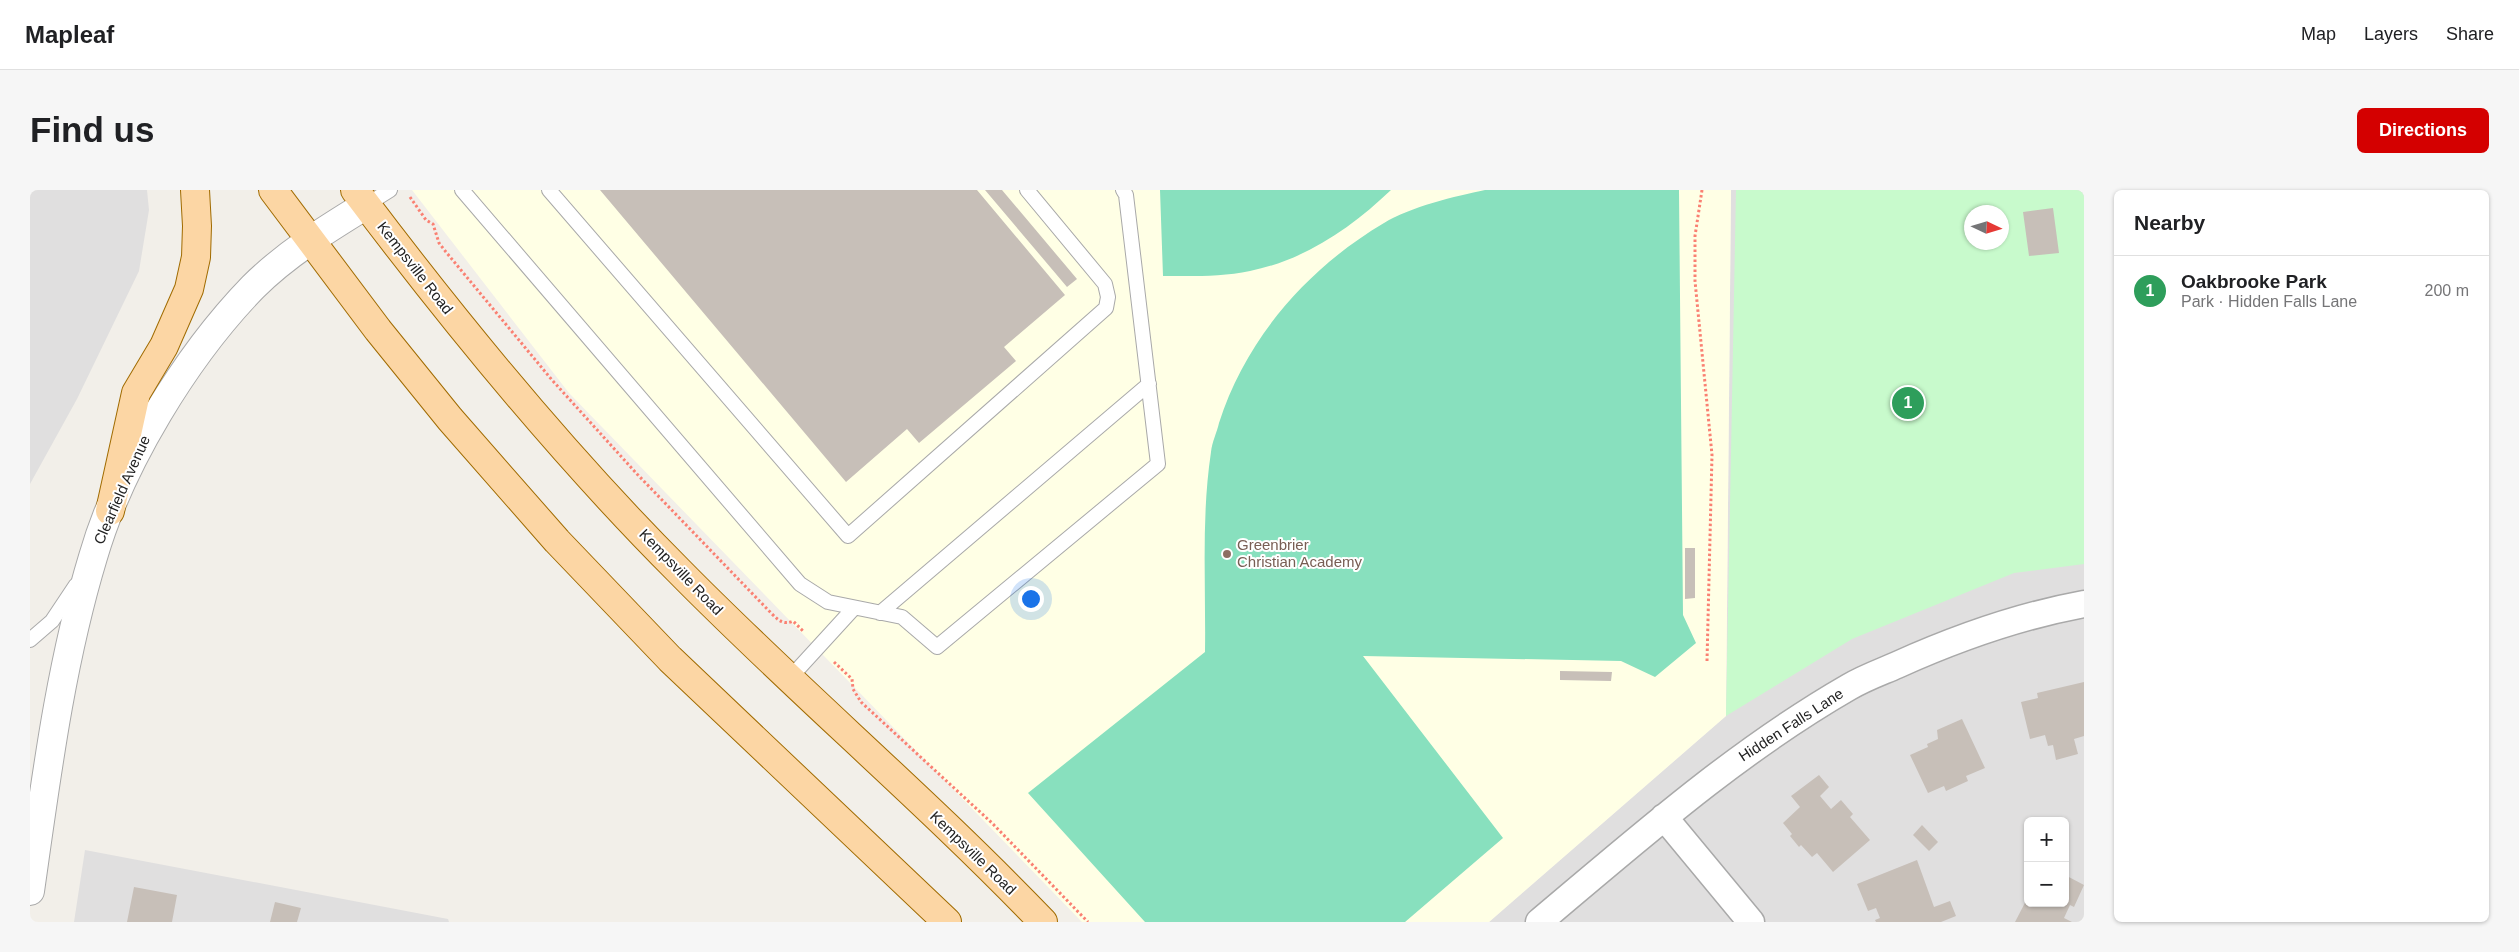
<!DOCTYPE html>
<meta charset="utf-8">
<style>
:root{--surface:#fff;--page:#f6f6f6;--text:#202124;--muted:#757577;--line:#e0e0e0;--accent:#d40000}
body{margin:0;font-family:Helvetica,sans-serif;background:var(--page);color:var(--text)}
.controls{position:absolute;right:15px;bottom:15px;display:grid;overflow:hidden;border-radius:8px;box-shadow:0 1px 4px #0004}
.controls button{width:45px;height:45px;display:grid;place-items:center;padding:0;border:0;border-bottom:1px solid var(--line);background:var(--surface);color:var(--text);font:25px sans-serif}
.compass{position:absolute;left:1934px;top:15px;width:45px;height:45px;border-radius:50%;background:var(--surface);box-shadow:0 1px 4px #0004;rotate:94deg}
.you{position:absolute;left:1000px;top:408px;width:18px;height:18px;margin:-12px;border:4px solid #fff;border-radius:50%;background:#1a73e8;box-shadow:0 0 0 8px #1a73e833}
.badge{display:grid;place-items:center;width:32px;height:32px;border-radius:50%;background:var(--accent);color:#fff;font-size:16px;font-weight:700}
.pin{position:absolute;translate:-50% -50%;border:2px solid #fff;box-shadow:0 1px 5px #0006}
.list{margin:0;padding:0;list-style:none}
h2{display:flex;justify-content:space-between;align-items:center;height:65px;margin:0;padding:0 20px;font-size:21px}
h2 small{font-size:16px;font-weight:400;color:var(--muted)}
.list li{display:grid;grid-template-columns:32px 1fr auto;gap:15px;align-items:center;box-sizing:border-box;height:70px;padding:0 20px;border-top:1px solid var(--line)}
.list b{display:block;font-size:19px;white-space:nowrap}
.list p{margin:0;font-size:16px;white-space:nowrap;color:var(--muted)}
.list em{font-size:16px;font-style:normal;color:var(--muted)}
.map{position:relative;flex:none;width:2054px;height:732px;overflow:hidden;border-radius:8px}
header{display:flex;align-items:center;gap:30px;box-sizing:border-box;height:70px;padding:0 25px;background:var(--surface);border-bottom:1px solid var(--line)}
header strong{font-size:24px}
nav{display:flex;gap:28px;margin-inline-start:auto;font-size:18px}
.intro{display:flex;align-items:center;justify-content:space-between;box-sizing:border-box;height:120px;padding:0 30px}
h1{margin:0;font-size:35px}
.button{padding:12px 22px;border-radius:8px;background:var(--accent);color:#fff;font-size:18px;font-weight:700}
main{display:flex;gap:30px;padding:0 30px}
aside{flex:1;background:var(--surface);border-radius:8px;box-shadow:0 1px 4px #0004}
.map>svg:first-child{display:block}
</style>
<header>
<strong>Mapleaf</strong>
<nav><a>Map</a><a>Layers</a><a>Share</a></nav>
</header>
<div class="intro"><h1>Find us</h1><a class="button">Directions</a></div>
<main>
<div class="map">
<svg width="2054" height="732" viewBox="0 0 2054 732">
<rect width="100%" height="100%" fill="#f2efe9"/>
<!-- residential -->
<path fill="#e0dfdf" fill-rule="evenodd" d="M0 0H117L119 20 109 81 47 209 0 294Z
M1701 0H2054V732H1459L1696 526ZM1942 22H1972V52H1942ZM1998 631H2035V713H1998Z
M55 660 418 729 419 732H44Z"/>
<!-- education -->
<path fill="#ffffe5" d="M382 0H1701L1696 526 1459 732H1052L539 203Z"/>
<!-- park -->
<path fill="#c8facc" fill-rule="evenodd" d="M1706 0H2054V374L1984 383 1822 449 1696 526ZM1942 22H1972V52H1942Z"/>
<!-- pitch -->
<path fill="#88e0be" d="M1130 0H1361C1321 38 1275 70 1220 81 1192 87 1162 86 1133 86Z
M1455 0H1649L1653 425 1666 453 1625 487 1591 471 1333 466 1473 648 1375 732H1115L998 603 1175 462C1176 396 1171 328 1181 262 1182 252 1187 242 1189 233 1216 148 1278 78 1354 33 1380 17 1426 6 1455 0Z"/>
<!-- building -->
<path fill="#c7bfb8" d="M570 0H947L1035 105 974 157 986 171 889 253 877 239 816 292Z
M955 0H972L1047 89 1037 97Z
M2023 18 2029 63 1999 66 1993 22Z
M1655 358H1665V408L1655 409Z
M1530 481 1582 482 1581 491 1530 490Z
M2054 492V546L2044 549 2048 564 2026 570 2023 555 2018 556 2015 545 2000 549 1991 512 2008 508 2007 503Z
M1932 529 1955 578 1936 586 1938 591 1916 601 1914 596 1898 603 1880 565 1898 557 1897 554 1908 549 1907 540Z
M1789 585 1799 597 1790 606 1801 619 1811 610 1823 624 1820 627 1840 650 1803 682 1787 663 1782 667 1771 655 1769 657 1760 646 1762 644 1753 633 1770 617 1761 606Z
M1892 635 1908 652 1899 661 1883 645Z
M1887 670 1904 717 1920 711 1926 726 1911 732H1846L1845 730 1850 728 1846 718 1838 721 1827 694Z
M2035 685 2054 695 2044 717 2040 715 2034 728 2042 732H1985L1998 707V713H2035Z
M104 697 147 705 142 732H97Z
M245 712 271 718 267 732H240Z"/>
<g fill="none" stroke-linecap="round" stroke-linejoin="round">
<defs>
<path id="service" d="M432 0 770 394 798 412 872 427 907 457 1128 274 1096 5 1093 0
M519 0 818 346 1076 118 1078 107 1075 94 997 0
M336 15 360 0
M850 423 1119 194
M0 450 22 431 46 395
M759 489 823 419"/>
<path id="minor" d="M1634 627 1721 732
M1509 732C1609 648 1706 562 1819 497 1834 488 1851 482 1867 475 1927 448 1989 426 2054 414"/>
<path id="tertiary" d="M0 701C16 589 30 476 63 367 90 274 156 166 223 97 256 64 297 39 336 15"/>
<path id="primary" d="M243 0 348 140 420 229 527 351 640 469 917 732
M325 0C425 133 531 263 649 381 767 501 896 610 1013 732
M80 321 106 203 134 156 159 99 166 67 167 36 165 0"/>
</defs>
<!-- service casing -->
<use href="#service" stroke="#a9a9a9" stroke-width="16"/>
<!-- minor casing -->
<use href="#minor" stroke="#a9a9a9" stroke-width="29"/>
<!-- tertiary casing -->
<use href="#tertiary" stroke="#a9a9a9" stroke-width="30"/>
<!-- primary casing -->
<use href="#primary" stroke="#a06b00" stroke-width="30"/>
<!-- path -->
<path stroke="#fa8072" stroke-width="3" stroke-dasharray="2.5 2.5" stroke-linecap="butt" d="M1672 0 1665 46V91L1682 265 1677 471
M380 7 396 30 403 34 409 53 416 62 522 190 607 284 742 424C749 431 754 435 763 431L773 441
M804 472 822 489 823 499 831 512 962 633 1058 732"/>
<!-- service -->
<use href="#service" stroke="#fff" stroke-width="14"/>
<!-- minor -->
<use href="#minor" stroke="#fff" stroke-width="26"/>
<!-- tertiary -->
<use href="#tertiary" stroke="#fff" stroke-width="28"/>
<!-- primary -->
<use href="#primary" stroke="#fcd6a4" stroke-width="28"/>
</g>
<!-- markers -->
<circle fill="#8d6e63" stroke="#fff" stroke-width="2" cx="1197" cy="364" r="5"/>
<g text-anchor="middle" stroke-width="4" stroke-linejoin="round" paint-order="stroke">
<!-- street labels -->
<g font-size="15" fill="#222" stroke="#fff">
<text transform="translate(385 78) rotate(52)" y="5">Kempsville Road</text>
<text transform="translate(92 300) rotate(-66)" y="5">Clearfield Avenue</text>
<text transform="translate(651 382) rotate(46)" y="5">Kempsville Road</text>
<text transform="translate(1761 535) rotate(-33)" y="5">Hidden Falls Lane</text>
<text transform="translate(943 663) rotate(44)" y="5">Kempsville Road</text>
</g>
<!-- education labels -->
<g font-size="15" fill="#785e54" stroke="#fff" text-anchor="start">
<text x="1207" y="360">Greenbrier<tspan x="1207" dy="17">Christian Academy</tspan></text>
</g>
</g>
</svg>
<div class="controls">
<button>+</button>
<button>−</button>
</div>
<svg class="compass" viewBox="-18 -18 36 36"><path d="M0-13l5 13h-10z" fill="#e53935"/><path d="M0 13l5-13h-10z" fill="#757577"/></svg>
<div class="you"></div>
<div class="pin badge" style="left:1878px;top:213px;background:#2e9e5b">1</div>
</div>
<aside>
<h2>Nearby<small></small></h2>
<ul class="list">
<li><span class="badge" style="background:#2e9e5b">1</span><div><b>Oakbrooke Park</b><p>Park · Hidden Falls Lane</p></div><em>200 m</em></li>
</ul>
</aside>
</main>
